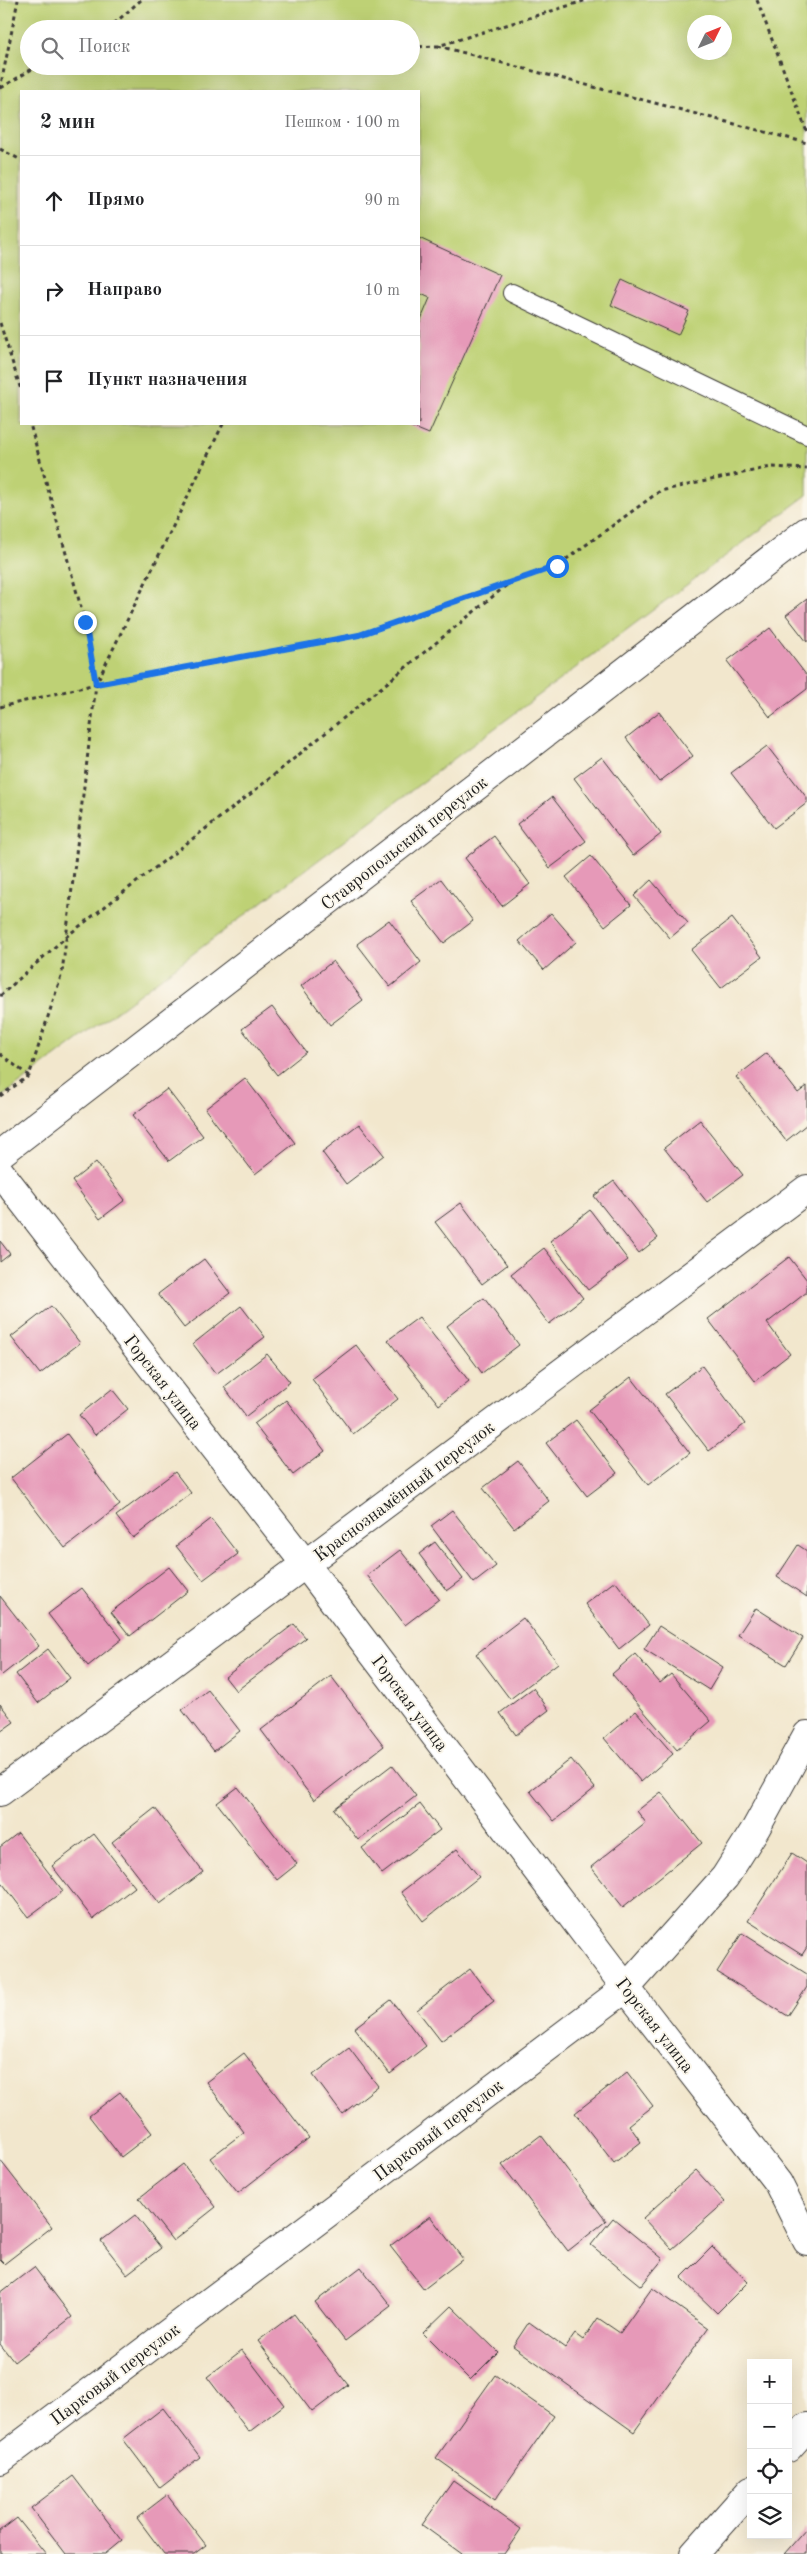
<!DOCTYPE html>
<html lang="ru">
<meta charset="utf-8">
<style>
:root{--surface:#fff;--page:#f2f2f2;--text:#202124;--muted:#757577;--line:#e0e0e0}
body{margin:0;font-family:"Old Standard TT",serif;background:var(--page);color:var(--text)}
.controls{position:absolute;right:15px;bottom:15px;display:grid;overflow:hidden;border-radius:0px;box-shadow:0 5px 20px #0002}
.controls button{width:45px;height:45px;display:grid;place-items:center;padding:0;border:0;border-bottom:1px solid var(--line);background:var(--surface);color:var(--text);font:25px sans-serif}
.compass{position:absolute;left:687px;top:15px;width:45px;height:45px;border-radius:50%;background:var(--surface);box-shadow:0 5px 20px #0002;rotate:47deg}
.stop{position:absolute;width:15px;height:15px;margin:-11px;border:4px solid #1a73e8;border-radius:50%;background:#fff}
.stop.end{background:#1a73e8;border-color:#fff;box-shadow:0 1px 5px #0008}
.list{margin:0;padding:0;list-style:none}
h2{display:flex;justify-content:space-between;align-items:center;height:65px;margin:0;padding:0 20px;font-size:21px}
h2 small{font-size:16px;font-weight:400;color:var(--muted)}
.list li{display:grid;grid-template-columns:32px 1fr auto;gap:15px;align-items:center;box-sizing:border-box;height:90px;padding:0 20px;border-top:1px solid var(--line)}
.list b{display:block;font-size:19px;white-space:nowrap}
.list em{font-size:16px;font-style:normal;color:var(--muted)}
.icon{flex:none;width:28px;height:28px;fill:none;stroke:currentColor;stroke-width:2;stroke-linecap:round;stroke-linejoin:round}
.map{position:relative;flex:none;width:807px;height:2554px;overflow:hidden}
.search{position:absolute;background:var(--surface);box-shadow:0 5px 20px #0002;left:20px;top:20px;width:400px;height:55px;display:flex;align-items:center;gap:12px;box-sizing:border-box;padding:0 18px;border-radius:28px;color:var(--muted);font-size:19px}
.panel{position:absolute;background:var(--surface);box-shadow:0 5px 20px #0002;left:20px;top:90px;width:400px;height:335px;border-radius:0px}
.map>svg:first-child{display:block}
</style>
<div class="map">
<svg width="807" height="2554" viewBox="0 0 807 2554">
<rect width="100%" height="100%" fill="#fbf7ec"/>
<filter id="ink" filterUnits="userSpaceOnUse"><feTurbulence type="fractalNoise" baseFrequency=".02" numOctaves="2"/><feDisplacementMap in="SourceGraphic" scale="10" xChannelSelector="R" yChannelSelector="G"/><feConvolveMatrix kernelMatrix="1 2 1 2 8 2 1 2 1" color-interpolation-filters="sRGB"/></filter>
<filter id="wash" filterUnits="userSpaceOnUse"><feTurbulence type="fractalNoise" baseFrequency=".0096" numOctaves="4" result="noise"/><feDisplacementMap in="SourceGraphic" scale="20" xChannelSelector="R" yChannelSelector="G"/><feGaussianBlur stdDeviation="1.12" result="paint"/><feColorMatrix in="noise" values="0 0 0 0 0 0 0 0 0 0 0 0 0 0 0 0 0 1.4 0 .05"/><feComposite in="paint" operator="in"/></filter>
<g filter="url(#wash)">
<rect width="100%" height="100%" fill="#f2e7cd"/>
<!-- green -->
<path fill="#bed174" stroke="#6d7648" fill-rule="evenodd" d="M0 0H807V495L0 1098ZM694 22H724V52H694ZM29 29H411V66H29ZM21 91H419V424H21Z"/>
<g id="blocks">
<!-- building -->
<path fill="#e699b8" d="M419 238 500 275 429 434 405 424H419V324L430 298 419 293Z
M622 280 689 311 678 335 611 305Z
M807 599V642L786 615Z
M770 628 807 676V689L770 717 727 661Z
M659 712 693 756 659 782 626 738Z
M767 746 807 798V803L774 828 731 773Z
M602 757 661 834 633 856 574 778Z
M552 797 586 841 550 868 517 824Z
M494 836 530 884 502 906 465 858Z
M591 856 631 905 605 926 566 877Z
M441 879 473 921 444 943 411 901Z
M651 880 688 923 670 938 634 896Z
M551 913 576 942 544 970 519 941Z
M732 918 762 957 721 988 691 950Z
M389 920 421 962 390 987 357 944Z
M333 961 363 1000 330 1025 301 986Z
M272 1007 306 1052 277 1075 242 1029Z
M767 1053 798 1093 807 1086V1124L786 1141 736 1077Z
M245 1078 295 1143 255 1174 205 1109Z
M167 1089 203 1136 169 1161 133 1115Z
M700 1120 743 1175 707 1202 664 1148Z
M359 1124 384 1155 346 1184 322 1152Z
M96 1162 125 1200 100 1219 72 1181Z
M614 1181 658 1238 639 1253 594 1196Z
M461 1203 507 1265 482 1284 435 1222Z
M590 1210 628 1260 588 1290 550 1241Z
M0 1241 10 1254 0 1262Z
M544 1248 583 1298 549 1324 511 1274Z
M789 1257 807 1280V1292L767 1323 790 1354 755 1381 708 1319Z
M204 1259 230 1293 184 1328 158 1294Z
M484 1298 519 1345 482 1373 447 1326Z
M51 1306 80 1343 40 1374 11 1337Z
M241 1306 265 1337 216 1374 193 1344Z
M419 1317 469 1381 439 1405 388 1340Z
M356 1345 398 1399 353 1434 312 1379Z
M267 1354 290 1382 246 1416 224 1387Z
M702 1366 745 1424 709 1451 665 1394Z
M631 1377 690 1453 648 1485 589 1410Z
M112 1389 128 1409 95 1435 79 1415Z
M286 1400 325 1451 293 1475 254 1424Z
M576 1420 617 1473 587 1496 546 1443Z
M67 1434 120 1505 65 1548 11 1478Z
M518 1461 549 1501 514 1528 483 1488Z
M175 1472 191 1493 133 1538 116 1516Z
M452 1510 496 1566 474 1583 431 1526Z
M211 1519 238 1554 203 1580 176 1546Z
M435 1542 463 1579 447 1591 419 1554Z
M798 1545 807 1551V1597L777 1577Z
M400 1550 439 1599 405 1625 367 1575Z
M169 1567 188 1591 130 1636 111 1612Z
M615 1581 649 1625 619 1649 585 1604Z
M82 1588 122 1639 88 1666 48 1614Z
M0 1596 39 1646 2 1675 0 1673Z
M756 1608 803 1638 786 1665 738 1635Z
M523 1618 558 1663 510 1699 476 1654Z
M294 1624 306 1638 236 1691 225 1677Z
M659 1626 723 1667 709 1690 644 1649Z
M48 1649 70 1678 38 1703 16 1674Z
M635 1654 660 1683 671 1674 711 1721 677 1750 612 1674Z
M331 1676 384 1746 314 1800 261 1730Z
M533 1688 549 1710 516 1735 500 1713Z
M208 1690 240 1731 214 1751 182 1710Z
M0 1704 14 1722 0 1732Z
M636 1711 673 1754 641 1782 604 1738Z
M571 1759 595 1788 554 1821 530 1791Z
M392 1765 416 1796 358 1840 334 1809Z
M238 1787 297 1864 277 1880 217 1803Z
M661 1792 702 1843 623 1907 591 1867 646 1823 637 1811Z
M420 1804 440 1830 382 1874 362 1848Z
M155 1808 203 1872 160 1904 112 1842Z
M18 1833 63 1891 28 1917 0 1880V1847Z
M94 1834 135 1887 93 1919 52 1866Z
M457 1849 479 1877 423 1921 401 1892Z
M792 1853 807 1863V1947L802 1955 748 1921Z
M742 1933 807 1974V1987L788 2016 717 1972Z
M470 1969 494 2001 441 2041 417 2010Z
M391 2000 426 2046 390 2074 354 2028Z
M349 2048 378 2086 342 2114 313 2075Z
M244 2053 309 2138 238 2193 210 2158 244 2132 206 2082Z
M627 2072 653 2106 629 2125 641 2142 614 2163 575 2113Z
M120 2092 152 2133 121 2157 89 2116Z
M541 2135 606 2221 568 2251 502 2165Z
M0 2160 52 2227 4 2264 0 2260Z
M183 2164 216 2207 173 2241 139 2198Z
M696 2170 725 2202 672 2249 643 2218Z
M135 2215 161 2248 127 2274 101 2241Z
M430 2216 463 2259 424 2289 390 2246Z
M613 2218 663 2259 641 2286 591 2245Z
M712 2247 748 2282 717 2313 681 2278Z
M34 2267 72 2317 14 2362 0 2344V2293Z
M361 2267 391 2306 345 2341 315 2302Z
M652 2288 708 2328 634 2432 513 2346 529 2322 565 2348 575 2334 583 2340 598 2318 620 2333Z
M451 2306 498 2352 470 2380 423 2333Z
M294 2314 348 2385 312 2412 258 2341Z
M242 2350 284 2405 249 2432 207 2377Z
M495 2375 554 2416 495 2500 436 2458Z
M163 2408 200 2457 160 2488 123 2439Z
M73 2476 122 2540 105 2554H66L31 2508Z
M453 2481 521 2529 504 2554H462L422 2525Z
M167 2495 206 2545 194 2554H164L137 2518Z
M17 2518 46 2554H0V2531Z
M807 2528V2554H784Z"/>
</g>
</g>
<g filter="url(#ink)">
<use href="#blocks" fill-opacity="0" stroke="#3c3a37" stroke-width="1"/>
<g fill="none" stroke-linecap="round" stroke-linejoin="round">
<defs>
<path id="lane" d="M512 293 807 435"/>
<path id="street" d="M0 1172 306 1565 626 1988 778 2183 807 2241
M0 1792 807 1189
M0 2460 626 1988 725 1877 756 1828 807 1735"/>
<path id="secondary" d="M0 1154 807 531
M788 2448 807 2427
M694 2554 751 2490"/>
</defs>
<!-- lane casing -->
<use href="#lane" stroke="#3c3a37" stroke-width="20"/>
<!-- street casing -->
<use href="#street" stroke="#3c3a37" stroke-width="30"/>
<!-- secondary casing -->
<use href="#secondary" stroke="#3c3a37" stroke-width="30"/>
<!-- path -->
<path stroke="#3c3a37" stroke-width="3" stroke-dasharray="4 4" stroke-linecap="butt" d="M757 0 807 132
M108 29 141 0
M438 46 807 143
M411 47 438 46 587 0
M1 88 37 66
M0 89 18 0
M0 149 21 160
M0 323 21 390
M96 684 359 635 557 566 660 491 771 467 807 469
M0 707 96 684 85 622 30 424
M0 996 67 936 253 792 508 584
M0 1054 29 1076
M0 1096 29 1076 62 973 96 684 223 424"/>
<!-- lane -->
<use href="#lane" stroke="#fff" stroke-width="18"/>
<!-- street -->
<use href="#street" stroke="#fff" stroke-width="28"/>
<!-- secondary -->
<use href="#secondary" stroke="#fff" stroke-width="28"/>
</g>
</g>
<g fill="none" stroke-linecap="round" stroke-linejoin="round" filter="url(#ink)">
<!-- route -->
<path stroke="#1a73e8" stroke-width="6" d="M85 622 96 684 359 635 557 566"/>
</g>
<g text-anchor="middle" stroke-width="4" stroke-linejoin="round" paint-order="stroke">
<!-- street labels -->
<g font-size="18" fill="#1c1c1c" stroke="#fbf7ec">
<text transform="translate(404 843) rotate(-38)" y="6">Ставропольский переулок</text>
<text transform="translate(163 1382) rotate(52)" y="6">Горская улица</text>
<text transform="translate(404 1491) rotate(-37)" y="6">Краснознамённый переулок</text>
<text transform="translate(410 1703) rotate(53)" y="6">Горская улица</text>
<text transform="translate(655 2025) rotate(52)" y="6">Горская улица</text>
<text transform="translate(438 2130) rotate(-37)" y="6">Парковый переулок</text>
<text transform="translate(115 2374) rotate(-37)" y="6">Парковый переулок</text>
</g>
</g>
</svg>
<div class="controls">
<button>+</button>
<button>−</button>
<button><svg class="icon" aria-label="locate" viewBox="0 0 24 24"><circle cx="12" cy="12" r="6"/><path d="M12 2v4M12 18v4M2 12h4M18 12h4"/></svg></button>
<button><svg class="icon" aria-label="layers" viewBox="0 0 24 24"><path d="M12 4l9 5-9 5-9-5zM3 14l9 5 9-5"/></svg></button>
</div>
<svg class="compass" viewBox="-18 -18 36 36"><path d="M0-13l5 13h-10z" fill="#e53935"/><path d="M0 13l5-13h-10z" fill="#757577"/></svg>
<div class="stop" style="left:557px;top:566px"></div>
<div class="stop end" style="left:85px;top:622px"></div>
<div class="search"><svg class="icon" aria-label="search" viewBox="0 0 24 24"><circle cx="10" cy="10" r="6"/><path d="M15 15l6 6"/></svg>Поиск</div>
<section class="panel">
<h2>2 мин<small>Пешком · 100 m</small></h2>
<ul class="list">
<li><svg class="icon" aria-label="ahead" viewBox="0 0 24 24"><path d="M12 20V5M6 11l6-6 6 6"/></svg><div><b>Прямо</b></div><em>90 m</em></li>
<li><svg class="icon" aria-label="right" viewBox="0 0 24 24"><path d="M7 20v-9h11M14 6l5 5-5 5"/></svg><div><b>Направо</b></div><em>10 m</em></li>
<li><svg class="icon" aria-label="arrive" viewBox="0 0 24 24"><path d="M6 21V4h12l-3 4 3 4H6"/></svg><div><b>Пункт назначения</b></div></li>
</ul>
</section>
</div>
